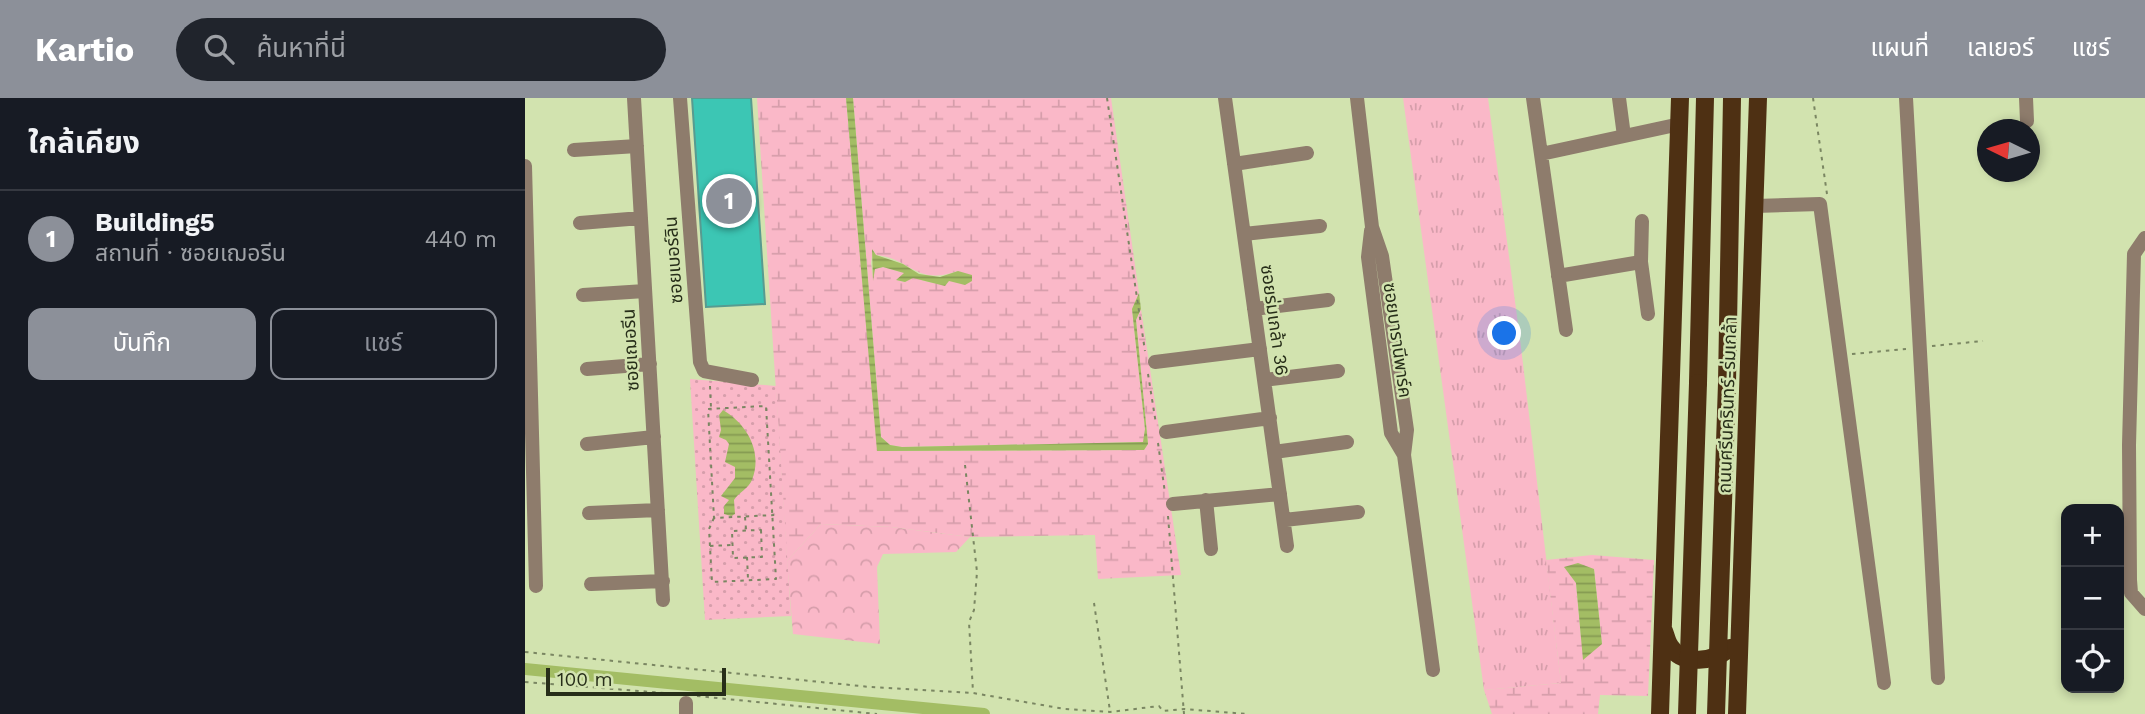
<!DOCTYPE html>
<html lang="th">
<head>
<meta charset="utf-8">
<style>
	:root { --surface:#171b24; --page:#20242c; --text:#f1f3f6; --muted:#9ea1a6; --line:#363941; --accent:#8c9099 }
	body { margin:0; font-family:"Work Sans","Noto Sans Thai",sans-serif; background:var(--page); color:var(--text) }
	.controls { position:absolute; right:21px; bottom:21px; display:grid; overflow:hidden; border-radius:14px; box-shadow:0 4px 10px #0003 }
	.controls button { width:63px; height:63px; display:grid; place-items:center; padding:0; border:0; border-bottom:2px solid var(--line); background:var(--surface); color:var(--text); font:35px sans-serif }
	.compass { position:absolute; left:1452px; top:21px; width:63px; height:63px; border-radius:50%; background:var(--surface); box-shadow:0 4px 10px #0003; rotate:275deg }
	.scale { position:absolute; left:21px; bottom:18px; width:180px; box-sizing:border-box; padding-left:7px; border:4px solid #272e19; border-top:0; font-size:19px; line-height:24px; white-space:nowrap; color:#272e19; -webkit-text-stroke:5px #d2e3af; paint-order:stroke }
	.you { position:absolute; left:980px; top:236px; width:24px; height:24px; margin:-18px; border:5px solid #fff; border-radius:50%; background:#1a73e8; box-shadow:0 0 0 10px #1a73e833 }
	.badge { display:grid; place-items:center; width:46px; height:46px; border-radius:50%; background:var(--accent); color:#fff; font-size:23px; font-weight:700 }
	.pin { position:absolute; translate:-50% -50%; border:4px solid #fff; box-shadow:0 2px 7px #0006 }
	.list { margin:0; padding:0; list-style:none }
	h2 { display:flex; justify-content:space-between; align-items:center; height:91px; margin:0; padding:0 28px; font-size:30px }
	h2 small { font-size:23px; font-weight:400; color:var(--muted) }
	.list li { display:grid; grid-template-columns:46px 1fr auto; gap:21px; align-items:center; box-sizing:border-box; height:98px; padding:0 28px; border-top:2px solid var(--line) }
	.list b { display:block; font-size:26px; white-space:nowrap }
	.list p { margin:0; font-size:23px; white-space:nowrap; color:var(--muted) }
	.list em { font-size:23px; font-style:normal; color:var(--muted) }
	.actions { display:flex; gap:14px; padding:21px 28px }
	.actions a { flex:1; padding:16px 0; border:2px solid var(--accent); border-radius:14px; text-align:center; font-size:24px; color:var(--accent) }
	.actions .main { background:var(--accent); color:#fff }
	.icon { flex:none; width:38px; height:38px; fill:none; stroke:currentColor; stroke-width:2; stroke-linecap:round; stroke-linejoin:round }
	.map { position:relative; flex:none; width:1620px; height:616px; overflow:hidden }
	header { display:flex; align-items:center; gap:42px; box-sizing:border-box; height:98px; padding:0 35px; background:var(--accent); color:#fff }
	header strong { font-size:33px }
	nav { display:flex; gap:38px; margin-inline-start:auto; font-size:24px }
	.search { width:490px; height:63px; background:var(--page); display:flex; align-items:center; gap:18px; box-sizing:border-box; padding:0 24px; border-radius:38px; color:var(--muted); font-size:26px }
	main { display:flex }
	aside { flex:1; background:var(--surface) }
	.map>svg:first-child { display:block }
	.grass { fill:url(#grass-tufts) }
	.forest { fill:url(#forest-crowns) }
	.wetland { fill:url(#wetland-marsh); fill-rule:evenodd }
	.garden { fill:url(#garden-dots) }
	.water { fill:url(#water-rules) }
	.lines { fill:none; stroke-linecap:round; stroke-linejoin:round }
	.canal { stroke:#a3bd64; stroke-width:12 }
	.building { fill:#3cc6b4; stroke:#579b90; stroke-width:2 }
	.path { stroke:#7a8662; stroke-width:2; stroke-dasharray:3.5 5; stroke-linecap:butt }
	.minor { stroke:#8e7c6c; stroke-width:14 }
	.major { stroke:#4e3013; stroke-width:18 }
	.major-bridge { stroke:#4e3013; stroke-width:18 }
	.labels { text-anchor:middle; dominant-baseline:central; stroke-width:5; stroke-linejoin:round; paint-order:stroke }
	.street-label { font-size:18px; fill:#272e19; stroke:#d2e3af }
</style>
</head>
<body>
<header>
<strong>Kartio</strong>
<div class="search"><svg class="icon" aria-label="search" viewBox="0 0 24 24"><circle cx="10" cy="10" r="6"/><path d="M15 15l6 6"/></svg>ค้นหาที่นี่</div>
<nav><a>แผนที่</a><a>เลเยอร์</a><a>แชร์</a></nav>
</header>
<main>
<aside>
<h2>ใกล้เคียง<small></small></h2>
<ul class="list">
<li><span class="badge">1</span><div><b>Building5</b><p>สถานที่ · ซอยเฌอรีน</p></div><em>440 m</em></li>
</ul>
<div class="actions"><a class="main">บันทึก</a><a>แชร์</a></div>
</aside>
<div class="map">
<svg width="1620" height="616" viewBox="0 0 1620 616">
	<defs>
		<pattern id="grass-tufts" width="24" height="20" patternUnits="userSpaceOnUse" patternTransform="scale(1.75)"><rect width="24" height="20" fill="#fab8c8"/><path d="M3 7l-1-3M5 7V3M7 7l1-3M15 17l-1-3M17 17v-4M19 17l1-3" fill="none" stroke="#d69eab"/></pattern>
		<pattern id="forest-crowns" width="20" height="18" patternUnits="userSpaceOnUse" patternTransform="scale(1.75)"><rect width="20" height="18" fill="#fab8c8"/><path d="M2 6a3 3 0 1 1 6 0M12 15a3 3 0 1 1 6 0" fill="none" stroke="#d69eab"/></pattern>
		<pattern id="wetland-marsh" width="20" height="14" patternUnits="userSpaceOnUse" patternTransform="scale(1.75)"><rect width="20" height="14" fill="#fab8c8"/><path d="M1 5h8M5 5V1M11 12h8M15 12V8" fill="none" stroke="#d69eab"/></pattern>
		<pattern id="garden-dots" width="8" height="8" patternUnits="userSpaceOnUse" patternTransform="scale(1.75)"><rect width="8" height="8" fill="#fab8c8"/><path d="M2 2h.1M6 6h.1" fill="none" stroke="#d69eab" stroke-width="1.8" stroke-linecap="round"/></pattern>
		<pattern id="water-rules" width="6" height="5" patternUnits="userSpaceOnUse" patternTransform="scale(1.75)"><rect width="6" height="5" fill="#a3bd64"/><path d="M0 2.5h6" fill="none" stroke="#859a52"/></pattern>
	</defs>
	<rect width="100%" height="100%" fill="#d2e3af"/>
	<path class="grass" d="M878,0H963L995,241L1036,585L959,592Z"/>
	<path class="forest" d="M296,426L366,429L445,439L431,454L358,456L352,469L355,546L268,536L262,463Z"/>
	<path class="wetland" d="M232,0H321L353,353L619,352L623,346L611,222L616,211L656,477L573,481L570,437L445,439L366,429L296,426L262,463Z
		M328,0H586L614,195L607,211L620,331L619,344L377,349L365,347L356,339ZM348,152L351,157C388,161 389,188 433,173C417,190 408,186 388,179L380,184L372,182L380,175L358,169L350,171L348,179L346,165Z
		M1067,457L1129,462L1123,598L1075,597L1073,616H967L959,592L1036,585L1021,462ZM1040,469L1069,471L1077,546L1056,540L1051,485Z"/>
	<path class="garden" d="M165,281L251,288L266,518L180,522Z"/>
	<path class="water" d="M321,0H328L356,339L365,347L377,349L618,344L620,331L607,211L614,195L616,211L611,222L623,346L619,352L352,353Z
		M347,151L351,157L378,166L394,176L415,179L433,173L447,177V183L440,187L424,183L420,188L388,180L380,184L371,182L379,175L358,169L350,171L348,183Z
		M198,312C222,326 238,354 227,382C224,390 213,395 209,402L210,416L206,418L199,416V408L204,402L196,398L210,380V369L200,364L204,346L201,342L194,339L196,332L194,317Z
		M1053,465L1069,471L1077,546L1058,562L1051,485L1039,469Z"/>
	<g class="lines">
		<path class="canal" d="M0,571L459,616"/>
	</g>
	<path class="building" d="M167,0H226L240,206L181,209Z"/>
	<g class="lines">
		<path class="path" d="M582,0L620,253
			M1288,0L1302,96
			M1407,248L1458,243
			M1327,256L1381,251
			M623,276L631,326
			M185,288L186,310
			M633,345L640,395
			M440,367L452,474L449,512L444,524L448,594
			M643,418L659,616
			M220,419L221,431
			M189,420L184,431L187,484L251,481L241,308L183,311L189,420L249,417
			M236,432L237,459L208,460L207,433Z
			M185,448L206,447
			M222,459L223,481
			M569,505L585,613
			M0,554L345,589L448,595L540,611L585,614L634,608L638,613L659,611L722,616
			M0,584L152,596
			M172,598L352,616"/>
		<path class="minor" d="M109,0L138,502
			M155,0L175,264L179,273L227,282
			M700,0L762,448
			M832,0L847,129L857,158L882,332L879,357L908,572
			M1008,0L1041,232
			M1094,0L1099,38
			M1381,0L1413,580
			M1501,0L1502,23
			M49,52L112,48
			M1016,56L1155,26
			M709,66L782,55
			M0,68L11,488
			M1230,108L1295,106L1359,585
			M1117,123L1116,164L1123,216
			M55,125L116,120
			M846,133L843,159L866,335L879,357
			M719,136L795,128
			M1620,140L1609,156L1604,347L1605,482L1606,495L1620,511
			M1033,178L1116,164
			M58,197L120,193
			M729,211L803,202
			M630,264L735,251
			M62,271L125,266
			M739,282L813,273
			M641,334L745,320
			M62,346L129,339
			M749,354L822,344
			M681,402L686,451
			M648,406L755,396
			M64,415L133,412
			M759,422L833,414
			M66,486L138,483
			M161,605V616"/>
		<path class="major" d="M1173,285L1180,0
			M1202,285L1207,0
			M1139,533C1141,538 1142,544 1145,548C1158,569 1189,563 1205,550
			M1135,616L1155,0
			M1212,616L1233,0"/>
		<path class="major-bridge" d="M1162,616L1173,285
			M1191,616L1202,285"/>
	</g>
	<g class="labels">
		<g class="street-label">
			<text transform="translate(148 162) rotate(-94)">ซอยเบอร์ลิน</text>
			<text transform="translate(750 222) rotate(82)">ซอยร่มเกล้า 36</text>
			<text transform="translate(873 242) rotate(82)">ซอยบารานีพาร์ค</text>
			<text transform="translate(105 252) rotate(-93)">ซอยเฌอรีน</text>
			<text transform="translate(1202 307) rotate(-88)">ถนนศรีนครินทร์-ร่มเกล้า</text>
		</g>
	</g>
</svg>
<div class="controls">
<button>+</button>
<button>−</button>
<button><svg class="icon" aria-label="locate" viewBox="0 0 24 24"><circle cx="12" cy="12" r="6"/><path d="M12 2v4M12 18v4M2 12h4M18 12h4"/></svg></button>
</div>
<svg class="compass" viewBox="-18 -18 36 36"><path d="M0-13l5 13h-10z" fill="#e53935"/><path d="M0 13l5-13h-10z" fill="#9ea1a6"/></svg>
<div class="scale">100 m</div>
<div class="you"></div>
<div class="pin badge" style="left:204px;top:103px">1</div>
</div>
</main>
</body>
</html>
